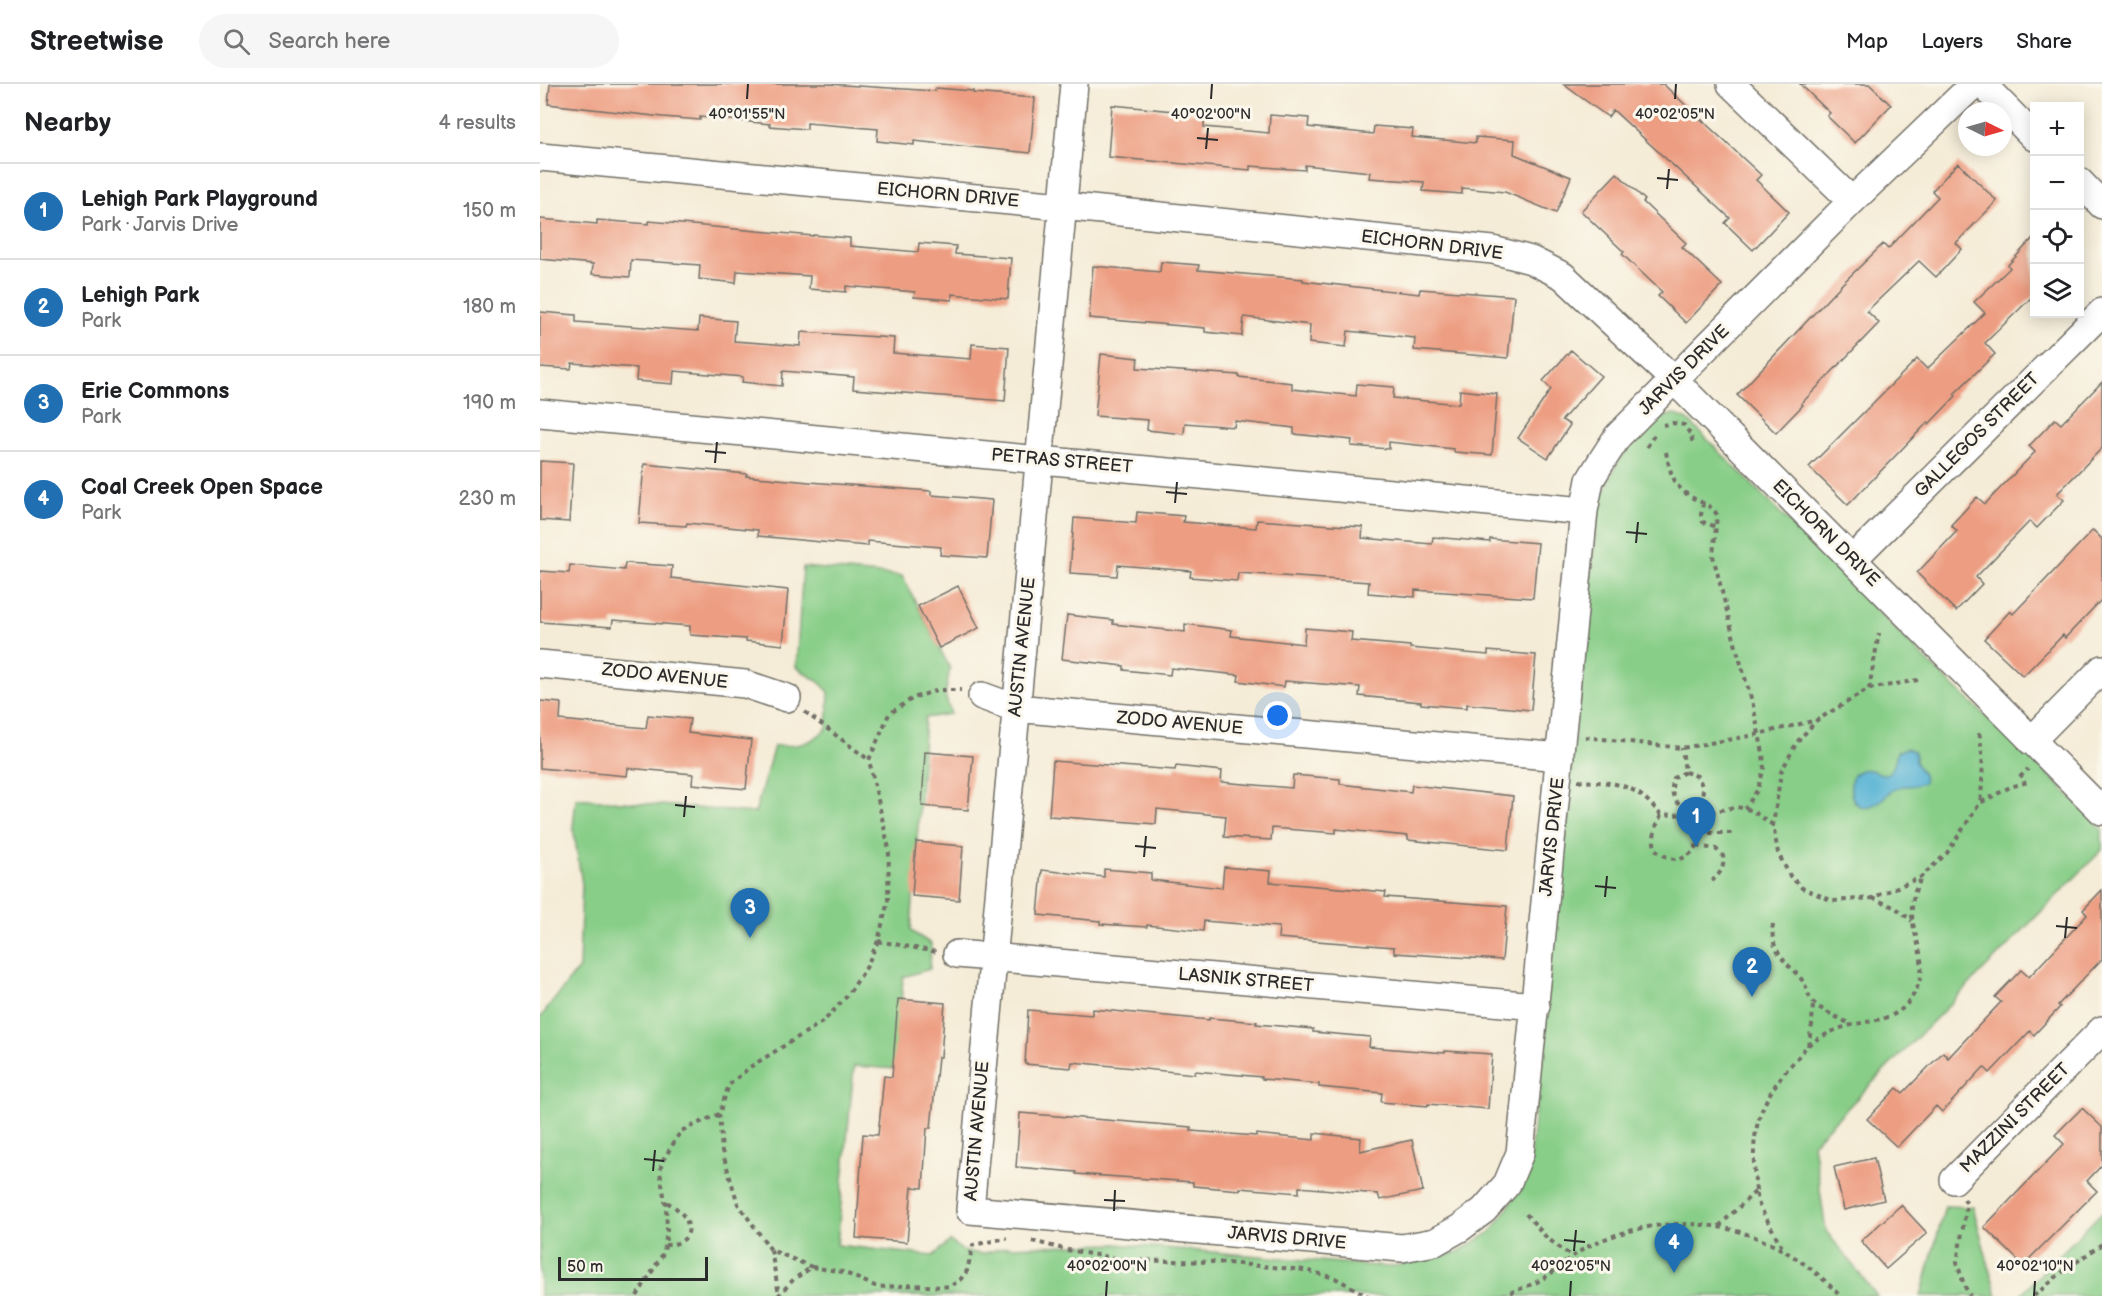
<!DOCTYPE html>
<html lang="en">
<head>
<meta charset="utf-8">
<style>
	:root { --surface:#fff; --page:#f6f6f6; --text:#202124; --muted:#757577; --line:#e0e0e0; --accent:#1f6fb2 }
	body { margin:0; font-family:"Balsamiq Sans",sans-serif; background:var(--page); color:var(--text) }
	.controls { position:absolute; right:18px; top:18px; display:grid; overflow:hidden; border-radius:0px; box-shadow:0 3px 15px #0003 }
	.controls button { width:54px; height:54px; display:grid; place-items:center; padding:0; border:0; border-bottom:2px solid var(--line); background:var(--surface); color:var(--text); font:30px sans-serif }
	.compass { position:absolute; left:1418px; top:18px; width:54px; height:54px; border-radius:50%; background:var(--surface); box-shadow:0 3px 15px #0003; rotate:95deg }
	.scale { position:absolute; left:18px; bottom:15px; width:150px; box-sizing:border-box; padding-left:6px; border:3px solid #2b2b2b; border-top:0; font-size:16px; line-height:21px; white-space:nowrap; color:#2b2b2b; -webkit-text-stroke:4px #fbf7ec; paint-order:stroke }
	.you { position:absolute; left:738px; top:632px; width:21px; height:21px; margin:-15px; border:4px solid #fff; border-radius:50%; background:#1a73e8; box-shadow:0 0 0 9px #1a73e833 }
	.badge { display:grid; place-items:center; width:39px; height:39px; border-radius:50%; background:var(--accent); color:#fff; font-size:20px; font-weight:700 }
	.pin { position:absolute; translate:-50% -50px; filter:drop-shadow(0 2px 3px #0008) }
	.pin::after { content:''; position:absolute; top:32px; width:21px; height:18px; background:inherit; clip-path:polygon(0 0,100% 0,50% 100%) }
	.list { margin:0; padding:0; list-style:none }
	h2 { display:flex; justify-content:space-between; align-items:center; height:78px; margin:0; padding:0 24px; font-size:26px }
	h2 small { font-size:20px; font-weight:400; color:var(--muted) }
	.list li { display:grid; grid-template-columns:39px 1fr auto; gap:18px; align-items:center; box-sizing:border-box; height:96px; padding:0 24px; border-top:2px solid var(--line) }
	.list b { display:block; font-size:22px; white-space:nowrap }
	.list p { margin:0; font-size:20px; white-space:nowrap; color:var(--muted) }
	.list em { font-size:20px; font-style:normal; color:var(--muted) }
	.icon { flex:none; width:33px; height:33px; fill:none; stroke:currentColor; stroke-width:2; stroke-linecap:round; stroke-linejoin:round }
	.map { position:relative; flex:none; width:1562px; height:1212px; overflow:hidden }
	header { display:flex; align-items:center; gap:36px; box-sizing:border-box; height:84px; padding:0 30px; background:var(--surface); border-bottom:2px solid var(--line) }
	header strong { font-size:28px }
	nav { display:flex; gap:33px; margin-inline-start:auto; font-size:21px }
	.search { width:420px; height:54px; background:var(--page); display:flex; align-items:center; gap:15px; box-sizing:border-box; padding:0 21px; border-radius:33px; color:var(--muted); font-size:22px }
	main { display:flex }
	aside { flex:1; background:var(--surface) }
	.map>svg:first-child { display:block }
	.green { fill:#88ce88; stroke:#5a7c5a; stroke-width:1.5 }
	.water { fill:#56b3d4; stroke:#406f80; stroke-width:1.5 }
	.building { fill:#ed9e82 }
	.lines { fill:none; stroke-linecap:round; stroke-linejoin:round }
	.minor-casing { stroke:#726f67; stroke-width:30 }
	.path { stroke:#726f67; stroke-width:4; stroke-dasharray:4.5 4.5; stroke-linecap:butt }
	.minor { stroke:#fff; stroke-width:27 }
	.ticks { fill:none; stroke:#2b2b2b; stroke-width:2 }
	.labels { text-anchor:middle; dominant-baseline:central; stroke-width:6; stroke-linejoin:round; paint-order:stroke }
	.street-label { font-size:18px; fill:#2b2b2b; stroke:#fbf7ec }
	.ticks-label { font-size:15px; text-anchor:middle; fill:#2b2b2b; stroke:#fbf7ec; stroke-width:6; stroke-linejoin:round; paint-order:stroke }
</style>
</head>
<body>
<header>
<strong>Streetwise</strong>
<div class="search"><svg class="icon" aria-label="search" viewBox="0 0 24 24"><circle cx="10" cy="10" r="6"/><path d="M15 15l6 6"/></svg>Search here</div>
<nav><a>Map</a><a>Layers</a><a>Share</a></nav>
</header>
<main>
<aside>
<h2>Nearby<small>4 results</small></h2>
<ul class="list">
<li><span class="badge">1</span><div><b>Lehigh Park Playground</b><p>Park · Jarvis Drive</p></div><em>150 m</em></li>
<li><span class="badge">2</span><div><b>Lehigh Park</b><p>Park</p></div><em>180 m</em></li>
<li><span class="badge">3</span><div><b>Erie Commons</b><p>Park</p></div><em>190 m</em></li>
<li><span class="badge">4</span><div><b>Coal Creek Open Space</b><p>Park</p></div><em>230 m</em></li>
</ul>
</aside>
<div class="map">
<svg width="1562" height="1212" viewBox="0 0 1562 1212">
	<rect width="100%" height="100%" fill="#fbf7ec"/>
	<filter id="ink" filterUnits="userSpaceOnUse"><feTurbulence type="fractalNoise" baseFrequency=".0167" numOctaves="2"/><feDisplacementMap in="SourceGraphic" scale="12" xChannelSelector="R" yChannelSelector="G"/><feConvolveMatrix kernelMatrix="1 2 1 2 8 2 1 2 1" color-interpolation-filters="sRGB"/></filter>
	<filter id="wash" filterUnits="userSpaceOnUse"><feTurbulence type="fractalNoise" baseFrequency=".008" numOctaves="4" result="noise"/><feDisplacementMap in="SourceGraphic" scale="24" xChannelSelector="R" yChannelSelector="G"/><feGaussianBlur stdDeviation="1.35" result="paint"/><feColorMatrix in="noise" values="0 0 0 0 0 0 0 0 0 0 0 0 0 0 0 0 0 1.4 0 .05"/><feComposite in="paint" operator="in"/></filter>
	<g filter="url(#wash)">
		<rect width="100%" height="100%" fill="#f5ecd7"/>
		<path class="green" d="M1134,330L1148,336L1393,583L1506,688L1562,745V766L1273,1059L1286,1147L1337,1212H0V934L39,884L42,800L33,743L36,714L215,729L234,662C258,662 270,661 287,644L289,608L279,598L256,583L263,483L362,492L410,584L405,611L411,630L385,634L371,847L391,860L390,885L363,893L356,985L314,982L297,1161L393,1172L410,1157L423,1167L442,1170L466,1163L576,1160L849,1183L916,1169L951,1148L970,1121L990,1075L1058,423C1066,406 1072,385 1083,371C1093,356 1117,333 1134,330Z
			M1405,1122L1433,1123L1457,1212H1381Z
			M1562,1128V1212H1479Z"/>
		<path class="water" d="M1367,664L1373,667L1375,672V678L1383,691L1384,698C1376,704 1366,700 1356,704C1348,708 1342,718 1333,721C1311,729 1308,706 1313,691C1316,689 1318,687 1322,686C1333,682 1345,699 1353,683C1355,679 1356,673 1357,668Z"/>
		<g id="blocks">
			<path class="building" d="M10,0H288L395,7L396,4L433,7V9L495,14L490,69L374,57V61L337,57L338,45L267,39V45L229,42L230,40L160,33V36L123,33L8,20Z
				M1023,0H1123L1221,91L1216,96L1249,128L1213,166L1185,139L1190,134L1073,26L1068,33Z
				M1260,0H1329L1351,21L1315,59L1287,32L1290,29Z
				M572,21L665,30L664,43L729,49L730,31L769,34L768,43L833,50L834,42L873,45L872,53L936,59V53L975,56L974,70L1031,93L1016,129L965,108L922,104V110L883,107L884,98L829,94L830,88L765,81V86L710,82V86L568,73Z
				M1418,79L1457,117L1416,159L1422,165L1396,193L1379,177L1327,227L1339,239L1261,320L1263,321L1236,349L1197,311L1302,200L1343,160L1348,165L1398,113L1392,107Z
				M1077,89L1105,116L1103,118L1146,159L1142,163L1182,201L1146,239L1118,212L1122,208L1082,170L1084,168L1041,127Z
				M0,135L57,140V136L109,140V137L273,152V151L310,154V162L378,168L379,159L416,162L415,170L471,174L468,215L412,210V216L374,213L375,208L306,202V208L269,205L270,192L197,187L196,199L159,195L160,181L91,176L90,193L52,190L53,180L0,175Z
				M1494,153V211L1445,259L1455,270L1414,310L1416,312L1389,340L1388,338L1308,421L1269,383L1377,275L1387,285L1445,229L1434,218L1470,184L1468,181Z
				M621,178L659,181L658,186L763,195V197L879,210L880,205L974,212L968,274L874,266L875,254L808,247L806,263L769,259L770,241L704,233L702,252L665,248V244L549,234L553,182L620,188Z
				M0,228L36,231V238L158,247L159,234L196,237L194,257L260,262L261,248L354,254L353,269L431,275L432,260L469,263L465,317L313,305L314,293L243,287L242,302L202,298L203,293L134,287L133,300L96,297L97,284L32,279L31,285L0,283Z
				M1031,266L1061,292L1022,336L1030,341L1008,374L978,354L1011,305L1003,297Z
				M561,270L598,274L597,284L699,291V293L752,299V305L816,312L817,300L854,303L853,314L919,320L920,306L957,310L952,371L914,368V365L849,358V365L811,362L812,356L754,350V344L695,337L694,343L645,339L644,350L607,346L608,336L555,332Z
				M1562,298V364L1517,410L1524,416L1497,444L1490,437L1436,493L1442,500L1416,527L1377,489L1417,447L1411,441L1437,413L1445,420L1495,368L1489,362L1515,335L1521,340Z
				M0,377L33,379L29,438L0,436Z
				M104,380L207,390L206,392L269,398L391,407V411L452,416L447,474L400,471L401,463L328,457V462L281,458L218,452V446L147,439L146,442L99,439Z
				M597,428L644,432L643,438L716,444L717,436L823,443L822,454L892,460L893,453L950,458V455L998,459L993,514L875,506V513L828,509L829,498L698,489L697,497L650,493L651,487L578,481L577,492L530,489L534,434L596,439Z
				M1553,446L1562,455V515L1525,554L1523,551L1483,592L1444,555L1470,527L1473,530Z
				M85,479L132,482L131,494L248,506L243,561L206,557V555L150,551V542L73,536L72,543L0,538V487L29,489L30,481L84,486Z
				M418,502L439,544L399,564L378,522Z
				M527,531L573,536V540L645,548V540L692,546L691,552L764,560L765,544L812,548L811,557L870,562V564L948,571V567L996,571L991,626L927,620V624L881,620V618L819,612L820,603L745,597L744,603L698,597L699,591L631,584L630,591L584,586V582L522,575Z
				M0,617L21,619L20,636L106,644L108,631L150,635L148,649L211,656L206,705L152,700L153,690L88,684L87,692L0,684Z
				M385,668L433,672L428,726L382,722Z
				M513,677L635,686L636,682L682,687L681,698L752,704L753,691L800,695V700L871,708L872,701L973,712L968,766L868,756V752L796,745V749L732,744L731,756L684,753L686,732L617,725L616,740L509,732Z
				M376,758L423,762L419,816L372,812Z
				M684,783L731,787L730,798L846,808L845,813L967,822L962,876L854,869V863L738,854L739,843L664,837L663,847L607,841V843L560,840V837L498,831L502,786L564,793V785L611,789V796L682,804Z
				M1562,806V875L1518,921L1520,923L1494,951L1490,947L1450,989L1444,983L1402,1028L1396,1022L1357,1063L1327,1035L1357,1004L1363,1009L1403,968L1408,974L1461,918L1455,913L1481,886L1489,893L1547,831L1543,826Z
				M358,915L405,919L401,973H398L391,1044H387L383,1104L372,1103L367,1158L316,1154L323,1050L338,1051L344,992L352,993Z
				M552,925L669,936V934L717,938L716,940L773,945V948L830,953L829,963L905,969V967L952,970L948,1025L888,1020V1022L841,1018L842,1009L779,1003V1000L722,995V993L655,987V990L532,978L531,984L485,980L488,926L552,931Z
				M1542,1024L1562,1043V1081L1547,1097L1557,1107L1483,1181L1444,1143L1524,1060L1515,1051Z
				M480,1029L651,1043V1047L716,1052V1050L774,1056V1049L821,1054L820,1067L872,1056L883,1107L840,1116L838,1110L759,1103V1109L700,1104V1106L653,1102V1098L536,1090V1088L476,1083Z
				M1334,1074L1344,1116L1304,1126L1294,1083Z
				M1361,1121L1387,1149L1346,1185L1321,1157Z"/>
		</g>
	</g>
	<g filter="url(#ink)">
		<use href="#blocks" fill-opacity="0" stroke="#726f67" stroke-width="1.5"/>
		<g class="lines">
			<g class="minor-casing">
				<path id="minor" d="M534,0L430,1126L862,1164L895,1158L920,1144L944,1126L967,1100L980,1069L1044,427L1050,396L1061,378L1078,352L1312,117L1434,0
					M1191,0L1312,117
					M1442,0L1494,53
					M0,73L522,122L953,166L991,176L1023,192L1134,296L1562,727
					M1540,98L1562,121
					M0,329L1044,427
					M1313,475L1562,228
					M0,580L205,600L247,614
					M442,612L475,624L1020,673
					M1491,657L1562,585
					M417,870L996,922
					M1414,1096L1562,946"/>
			</g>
			<path class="path" d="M1123,341L1133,339L1144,341L1151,351L1153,360
				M1107,363L1116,348
				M1126,368C1131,393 1135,406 1159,417C1167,421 1173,423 1177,431L1173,472L1196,563L1213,621L1223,669L1224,684L1218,705L1205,725
				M1163,419L1161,431L1163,438L1177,443
				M1378,596L1329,605L1277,636L1257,658L1241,688L1233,741L1238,769L1250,792L1262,804L1293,817L1332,814L1381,793L1407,769L1440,719L1470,703L1488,698
				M1329,605L1339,549
				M265,628L329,676
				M1439,649C1444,673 1443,695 1440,719
				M1045,653L1142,664L1210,652L1277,636
				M1145,688L1157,692C1168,709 1162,714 1151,730
				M1480,693L1488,685
				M1038,697C1079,699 1093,698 1121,731L1159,730L1197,723L1211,726L1233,741
				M1121,731C1116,742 1112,752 1115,765C1140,787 1162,770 1159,739C1145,723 1126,718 1134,694L1145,688L1142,664
				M1160,749H1192
				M1157,762L1176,765L1183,772C1185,783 1180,790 1172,797
				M1332,814L1356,824L1372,837
				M1233,840C1229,868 1247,878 1263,897C1267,903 1268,913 1273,918C1280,926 1301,935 1310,940
				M338,857L397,868
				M1268,962L1272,941L1273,919
				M1216,1107C1210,1052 1215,1022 1252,980C1259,973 1265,962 1274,957C1284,951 1300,943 1312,941C1336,935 1357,937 1372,913C1396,875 1366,852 1373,815C1374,808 1378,801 1381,794
				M1424,1115L1427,1120L1417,1178L1424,1201L1430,1212
				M986,1130L1007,1154L1031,1172
				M1179,1142L1216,1107L1219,1121L1242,1163
				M492,1157L528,1166L585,1176L676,1178L765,1186L795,1194L828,1212
				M125,1161C161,1160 151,1129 126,1118
				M231,1166L239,1211
				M272,1183L231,1166L198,1120L182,1067L179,1030L189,1001L210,983L284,937L307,912L326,884L338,857L348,817L349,765L329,676L349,630L373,614L398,606H421
				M97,1212L124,1168L127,1147L126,1123L120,1088L122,1078L141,1047L179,1030
				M238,1212L254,1195L272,1183L303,1188L335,1202L345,1203L373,1201L401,1203L411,1202L420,1196L427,1187L433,1161L467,1154
				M962,1212C976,1206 991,1202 1004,1194C1021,1183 1034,1169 1053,1160C1142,1120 1235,1141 1300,1212
				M1494,1212L1521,1189L1562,1160"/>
			<use href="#minor" class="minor"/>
		</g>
	</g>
	<path class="ticks" d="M207,15L208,0M671,15L672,0M1135,15L1136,0M657,54L678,56M666,65L668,44M1117,94L1138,96M1127,105L1129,85M165,367L186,369M175,379L177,358M626,408L647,410M635,419L637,398M1086,448L1107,450M1096,459L1098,438M135,721L155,723M144,733L146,712M595,762L616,764M604,773L606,752M1055,802L1076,804M1065,813L1067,792M1516,842L1537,844M1525,854L1527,833M104,1075L124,1077M113,1087L115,1066M564,1116L585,1117M574,1127L575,1106M1024,1156L1045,1158M1034,1167L1036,1146M566,1212L567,1197M1030,1212L1031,1197M1494,1212L1495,1197"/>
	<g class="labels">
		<g class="street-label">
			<text transform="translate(408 111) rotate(5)">EICHORN DRIVE</text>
			<text transform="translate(892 161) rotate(7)">EICHORN DRIVE</text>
			<text transform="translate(1144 286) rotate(-45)">JARVIS DRIVE</text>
			<text transform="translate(1437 351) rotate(-45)">GALLEGOS STREET</text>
			<text transform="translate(522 377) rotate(5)">PETRAS STREET</text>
			<text transform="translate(1286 449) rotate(45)">EICHORN DRIVE</text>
			<text transform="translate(482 563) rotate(-84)">AUSTIN AVENUE</text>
			<text transform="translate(125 592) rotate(6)">ZODO AVENUE</text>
			<text transform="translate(640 639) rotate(5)">ZODO AVENUE</text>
			<text transform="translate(1012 753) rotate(-84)">JARVIS DRIVE</text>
			<text transform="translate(706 896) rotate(5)">LASNIK STREET</text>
			<text transform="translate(1475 1034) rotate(-45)">MAZZINI STREET</text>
			<text transform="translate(437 1047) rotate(-85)">AUSTIN AVENUE</text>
			<text transform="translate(747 1154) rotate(5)">JARVIS DRIVE</text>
		</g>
	</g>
	<g class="ticks-label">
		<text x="207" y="35">40°01'55"N</text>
		<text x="671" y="35">40°02'00"N</text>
		<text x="1135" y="35">40°02'05"N</text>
		<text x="567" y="1187">40°02'00"N</text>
		<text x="1031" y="1187">40°02'05"N</text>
		<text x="1495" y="1187">40°02'10"N</text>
	</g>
</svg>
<div class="controls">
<button>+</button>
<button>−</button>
<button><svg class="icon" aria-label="locate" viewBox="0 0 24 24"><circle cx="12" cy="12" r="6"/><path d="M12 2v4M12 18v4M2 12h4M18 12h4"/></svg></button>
<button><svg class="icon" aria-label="layers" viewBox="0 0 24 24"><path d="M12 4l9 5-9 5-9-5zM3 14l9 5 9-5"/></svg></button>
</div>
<svg class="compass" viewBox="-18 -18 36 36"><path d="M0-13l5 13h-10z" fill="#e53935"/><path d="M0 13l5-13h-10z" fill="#757577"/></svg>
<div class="scale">50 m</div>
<div class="you"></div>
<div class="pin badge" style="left:1156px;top:763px">1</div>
<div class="pin badge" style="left:1212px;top:913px">2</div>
<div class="pin badge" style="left:210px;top:854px">3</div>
<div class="pin badge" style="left:1134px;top:1189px">4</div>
</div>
</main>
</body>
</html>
